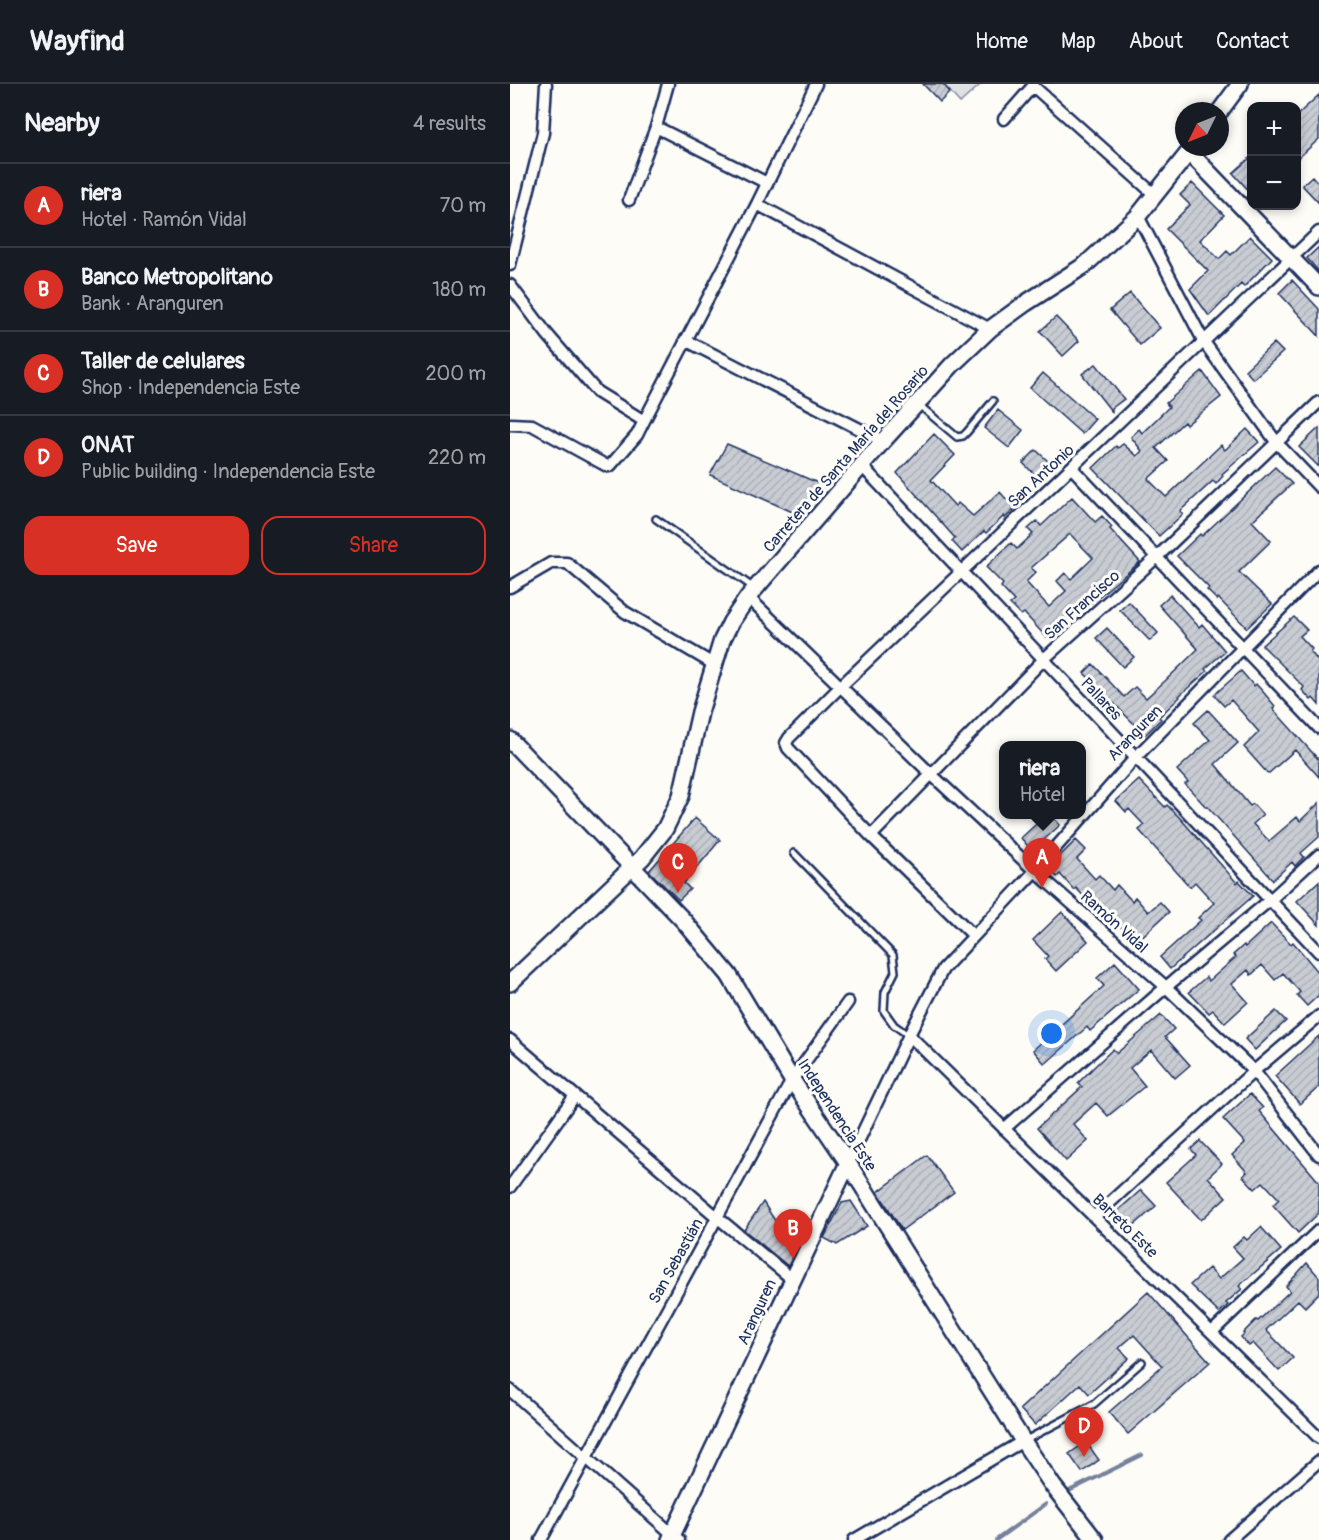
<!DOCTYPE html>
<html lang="en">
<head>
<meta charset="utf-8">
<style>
	:root { --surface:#171b24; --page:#242831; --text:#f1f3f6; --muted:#9ea1a6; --line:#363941; --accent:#d93025 }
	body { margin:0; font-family:Pangolin,sans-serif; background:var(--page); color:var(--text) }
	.controls { position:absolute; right:18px; top:18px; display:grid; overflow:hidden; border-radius:12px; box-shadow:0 3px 9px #0003 }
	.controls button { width:54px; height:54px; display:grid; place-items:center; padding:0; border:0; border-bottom:2px solid var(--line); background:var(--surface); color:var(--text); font:30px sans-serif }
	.compass { position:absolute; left:665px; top:18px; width:54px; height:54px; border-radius:50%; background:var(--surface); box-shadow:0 3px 9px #0003; rotate:227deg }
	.you { position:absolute; left:542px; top:950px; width:21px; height:21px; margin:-15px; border:4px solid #fff; border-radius:50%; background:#1a73e8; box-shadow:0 0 0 9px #1a73e833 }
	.badge { display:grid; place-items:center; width:39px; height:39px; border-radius:50%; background:var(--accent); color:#fff; font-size:20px; font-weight:700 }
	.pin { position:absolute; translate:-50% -50px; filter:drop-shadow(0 2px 3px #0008) }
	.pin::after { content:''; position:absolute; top:32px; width:21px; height:18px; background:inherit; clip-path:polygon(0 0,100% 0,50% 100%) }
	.popup { position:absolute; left:489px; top:657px; width:87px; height:78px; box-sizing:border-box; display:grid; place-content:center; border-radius:12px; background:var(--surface); filter:drop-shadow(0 2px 4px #0005); font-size:20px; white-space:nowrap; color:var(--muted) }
	.popup b { font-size:22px; color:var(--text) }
	.popup::after { content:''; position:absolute; left:50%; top:100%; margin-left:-12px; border:12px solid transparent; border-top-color:var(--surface) }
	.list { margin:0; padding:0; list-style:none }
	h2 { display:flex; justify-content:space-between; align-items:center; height:78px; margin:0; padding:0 24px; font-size:26px }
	h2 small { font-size:20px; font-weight:400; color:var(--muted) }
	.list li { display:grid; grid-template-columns:39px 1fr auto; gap:18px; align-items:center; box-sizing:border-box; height:84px; padding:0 24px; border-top:2px solid var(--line) }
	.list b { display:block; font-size:22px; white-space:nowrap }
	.list p { margin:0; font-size:20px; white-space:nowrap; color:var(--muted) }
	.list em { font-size:20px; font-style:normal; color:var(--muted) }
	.actions { display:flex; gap:12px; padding:18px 24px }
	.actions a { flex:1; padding:14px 0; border:2px solid var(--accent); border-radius:18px; text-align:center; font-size:21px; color:var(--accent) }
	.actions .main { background:var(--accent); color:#fff }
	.map { position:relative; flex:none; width:809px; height:1456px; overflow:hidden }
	header { display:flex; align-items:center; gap:36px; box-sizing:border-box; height:84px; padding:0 30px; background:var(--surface); border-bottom:2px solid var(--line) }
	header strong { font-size:28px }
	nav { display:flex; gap:33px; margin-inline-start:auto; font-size:21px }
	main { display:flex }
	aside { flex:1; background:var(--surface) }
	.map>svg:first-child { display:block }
	.garden { fill:#e0e1e3; stroke:#7e88a0; stroke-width:1.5 }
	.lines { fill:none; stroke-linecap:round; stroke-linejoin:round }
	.stream { stroke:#76819c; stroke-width:4 }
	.building { fill:url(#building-hatch); stroke:#1b2f5e; stroke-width:1.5; fill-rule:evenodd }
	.lane-casing { stroke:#1b2f5e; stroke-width:10 }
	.street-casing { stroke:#1b2f5e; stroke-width:15 }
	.secondary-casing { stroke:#1b2f5e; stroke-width:20 }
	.lane { stroke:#fdfcf7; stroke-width:5 }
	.street { stroke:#fdfcf7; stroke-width:10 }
	.secondary { stroke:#fdfcf7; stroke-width:15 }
	.labels { text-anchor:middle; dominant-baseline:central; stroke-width:6; stroke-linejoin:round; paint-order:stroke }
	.street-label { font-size:16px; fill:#1b2f5e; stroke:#fdfcf7 }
</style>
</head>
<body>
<header>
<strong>Wayfind</strong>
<nav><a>Home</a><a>Map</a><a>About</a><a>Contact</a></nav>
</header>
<main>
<aside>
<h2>Nearby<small>4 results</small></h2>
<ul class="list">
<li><span class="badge">A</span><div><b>riera</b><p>Hotel · Ramón Vidal</p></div><em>70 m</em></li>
<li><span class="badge">B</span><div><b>Banco Metropolitano</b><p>Bank · Aranguren</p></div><em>180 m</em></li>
<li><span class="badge">C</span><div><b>Taller de celulares</b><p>Shop · Independencia Este</p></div><em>200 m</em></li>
<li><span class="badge">D</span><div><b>ONAT</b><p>Public building · Independencia Este</p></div><em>220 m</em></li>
</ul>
<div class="actions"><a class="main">Save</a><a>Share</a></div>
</aside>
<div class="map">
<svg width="809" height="1456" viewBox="0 0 809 1456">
	<defs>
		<pattern id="building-hatch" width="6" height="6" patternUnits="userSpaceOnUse" patternTransform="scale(1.5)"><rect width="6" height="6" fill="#c9ccd3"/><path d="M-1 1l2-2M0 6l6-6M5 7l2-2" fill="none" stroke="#acb0b8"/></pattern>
	</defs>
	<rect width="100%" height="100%" fill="#fdfcf7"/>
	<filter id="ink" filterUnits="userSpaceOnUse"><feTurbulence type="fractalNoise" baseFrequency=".0167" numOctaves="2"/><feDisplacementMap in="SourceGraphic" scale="12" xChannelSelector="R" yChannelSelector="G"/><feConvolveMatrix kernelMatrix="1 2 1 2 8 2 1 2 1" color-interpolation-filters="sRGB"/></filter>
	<g filter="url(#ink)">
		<path class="garden" d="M433,0H471L450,19Z"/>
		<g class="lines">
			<path class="stream" d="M555,1409L632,1371
				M486,1456L536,1420"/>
		</g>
		<path class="building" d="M413,0H433L440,8L430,18Z
			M809,11V55L786,76V32Z
			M741,73V109L723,89Z
			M802,92L809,100V119L792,101Z
			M682,99L714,131L690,156L709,175L717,167L721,171L740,152L762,174L734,203L731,200L699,232L680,205L698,187L656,145L680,121L670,111Z
			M809,163V188L797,174Z
			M782,196L809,225V252L769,209Z
			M620,209L650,244L630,261L600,226Z
			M546,233L569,257L553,272L530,247Z
			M764,259L773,268L743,295L735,286Z
			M586,280L614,315L602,324V328L572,290Z
			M692,287L711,313L676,341L674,338L646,364L658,377L638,395L656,413L711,361L715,366L737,345L749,358L712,390L713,392L706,400L703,397L670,427L673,430L649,452L583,384L606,362L608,364L613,360L627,372L632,367L621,353L629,345L632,349L659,323L656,319Z
			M533,289L585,335L572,350L520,304Z
			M488,326L513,346L499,364L474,344Z
			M809,344V383L789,363Z
			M424,350L445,371L421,396L445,422L448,419L463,432L490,408L505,425L495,434L494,432L476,449L474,447L452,468L442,457L445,454L387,389Z
			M217,360L315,402L287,430L200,391Z
			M526,366L538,377L525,391L513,379Z
			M765,383L782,400L742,437L761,457L729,488L762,520L737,544L708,514L707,516L697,506L699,504L667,472L690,450L692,452Z
			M562,413L585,438L592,432L602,443L600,445L630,478L573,526L570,523L537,554L514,529L511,531L500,520L504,517L491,503L493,500L476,483L501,459L507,465L523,450L518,445L527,437L531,442ZM560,450L583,474L561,495L555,489L547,497L556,507L539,523L516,498L526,488L521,484Z
			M660,511L689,543L692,540L715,567L695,585L697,587L669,612L670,613L649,633L651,635L635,651L574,589L583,580L614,613L625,603L636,614L655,597L688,565L649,521Z
			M619,518L648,549L640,557L610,526Z
			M784,533L797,546L790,552L802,565L800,567L809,578V621L803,614L801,616L792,606L794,603L752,561Z
			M597,544L624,573L613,583L586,554Z
			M731,587L744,602L746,600L754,609L765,622L763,625L809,676V693L785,666L758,690L734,663L749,648L721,616L714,622L704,611Z
			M698,626L728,659L705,680L740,722L743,720L753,731L743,740L759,757L787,733L790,737L809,719V753L791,769L794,773L785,782L782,778L763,796L697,722L696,723L675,700L678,698L667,686L700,656L684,639Z
			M629,696L655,723L657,721L670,734L727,799L729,797L743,812L660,885L650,873L691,836L688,834L704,819L685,798L680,803L629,746L634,741L619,725L616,728L606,717Z
			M537,730H540L550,741L522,767L511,754Z
			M185,734L210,756L174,799L180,805L169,816L139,787Z
			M566,756L576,766L567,775L585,795L589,791L603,806L607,801L622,817L625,813L638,828L650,818L659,828L626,858L598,830L596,832L581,816L579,818L566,804L564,806L550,790L547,793L538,784Z
			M809,797V841L787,817Z
			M552,828L578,857L546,887L535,875L538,872L523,856Z
			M761,839L781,860L783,858L809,889V911L797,922L787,911L790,908L773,889L765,896L752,881L741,891L738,886L722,900L738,918L715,939L703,926L699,929L679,908L696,893L699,897L726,873L723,871L734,861L735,863Z
			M605,878L629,905L580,947L577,943L535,980L523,966L594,902L587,894Z
			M766,927L776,937L745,966L735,955Z
			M651,931L664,945L655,953L680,981L665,994L641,966L620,984L635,1002L598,1032L586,1019L563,1040L578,1057L556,1077L527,1044L572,1003L568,999L586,981L603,965L607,969Z
			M809,952V1003L790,1020L765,992Z
			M740,1010L753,1024L749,1027L809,1098V1129L788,1149L763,1121L769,1115L753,1098L745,1105L733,1092L737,1088L722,1071L735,1059L713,1035Z
			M690,1057L712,1080L698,1093L716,1113L691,1136L656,1098L686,1071L681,1065Z
			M417,1071L444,1108L392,1146L368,1108Z
			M631,1106L646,1122L619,1146L604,1130Z
			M341,1117L357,1142L327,1161L314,1154L332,1119Z
			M253,1118L285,1168L278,1182L234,1146Z
			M751,1143L771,1166L729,1202L732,1205L716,1219L718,1221L709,1229L680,1201L699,1184L709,1195L733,1174L723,1163L734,1153L737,1156Z
			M797,1179L809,1193V1209L795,1223L788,1216L756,1246L783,1274L769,1287L743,1259L739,1262L731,1253L734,1250L733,1249L746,1236L748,1237L780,1207L776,1202Z
			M638,1208L700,1278L618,1350L599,1328L652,1282L624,1251L609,1264L619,1274L579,1310L570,1300L525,1341L510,1325Z
			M576,1358L589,1376L572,1388L559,1370Z"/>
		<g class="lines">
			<g class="lane-casing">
				<path id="lane" d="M409,321L447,353L453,352L457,348L483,317
					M146,435L244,504
					M284,769L383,871L385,888L375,908L374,927L384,941L398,951
					M514,1357L584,1320L632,1278"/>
			</g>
			<g class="street-casing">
				<path id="street" d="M494,35L523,2L645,111
					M146,43L257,99
					M119,116L146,43L158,0
					M247,120L480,245
					M628,132L694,258L767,359L809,403
					M0,181L33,49L36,0
					M0,201L37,250L87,308L134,337
					M175,256L373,357
					M0,340L22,341L97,382H100L127,351L134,337L247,120L306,0
					M352,382L809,868
					M562,384L809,644
					M0,503L41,479H57L115,528L205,581
					M238,513L422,691L525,787L656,903L744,987L809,1071
					M361,752L534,575L647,473L809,318
					M464,852L361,752L278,664L276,659L279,654L330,603L809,148
					M399,951L809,1354
					M0,956L207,1133L282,1195
					M494,1045L656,903L760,816L809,771
					M338,1079L399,951L433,885L525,787L626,673L809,486
					M0,1103L64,1013
					M584,1133L744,987L809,932
					M702,1248L809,1146
					M0,1306L169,1456
					M31,1456L282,996L338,918
					M344,1456L513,1357
					M719,1456L809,1377"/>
			</g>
			<g class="secondary-casing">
				<path id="secondary" d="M710,27L730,0
					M679,68L809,203
					M0,656L173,836L219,891L282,996L338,1079L513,1357L543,1402L585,1456
					M0,899L132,774L155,745L171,712L190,628L212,556L221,538L238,513L373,357L442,281L480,245L516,219L575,181L628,132L683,63
					M160,1456L338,1079"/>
			</g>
			<use href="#lane" class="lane"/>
			<use href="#street" class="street"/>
			<use href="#secondary" class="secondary"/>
		</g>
	</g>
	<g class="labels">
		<g class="street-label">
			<text transform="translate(336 375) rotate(-49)">Carretera de Santa María del Rosario</text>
			<text transform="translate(531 392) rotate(-43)">San Antonio</text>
			<text transform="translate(572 521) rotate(-42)">San Francisco</text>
			<text transform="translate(591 615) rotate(47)">Pallares</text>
			<text transform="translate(625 649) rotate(-46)">Aranguren</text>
			<text transform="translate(604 838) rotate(42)">Ramón Vidal</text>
			<text transform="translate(327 1031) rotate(57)">Independencia Este</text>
			<text transform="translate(615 1142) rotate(44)">Barreto Este</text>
			<text transform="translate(166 1177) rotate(-61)">San Sebastián</text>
			<text transform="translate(247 1228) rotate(-65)">Aranguren</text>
		</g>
	</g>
</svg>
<div class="controls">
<button>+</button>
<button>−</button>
</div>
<svg class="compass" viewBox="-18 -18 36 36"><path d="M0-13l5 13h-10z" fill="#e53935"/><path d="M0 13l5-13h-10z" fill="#9ea1a6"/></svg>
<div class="you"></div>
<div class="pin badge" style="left:532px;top:804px">A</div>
<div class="popup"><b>riera</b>Hotel</div>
<div class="pin badge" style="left:283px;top:1175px">B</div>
<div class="pin badge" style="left:168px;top:809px">C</div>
<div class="pin badge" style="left:574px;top:1373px">D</div>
</div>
</main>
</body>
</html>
